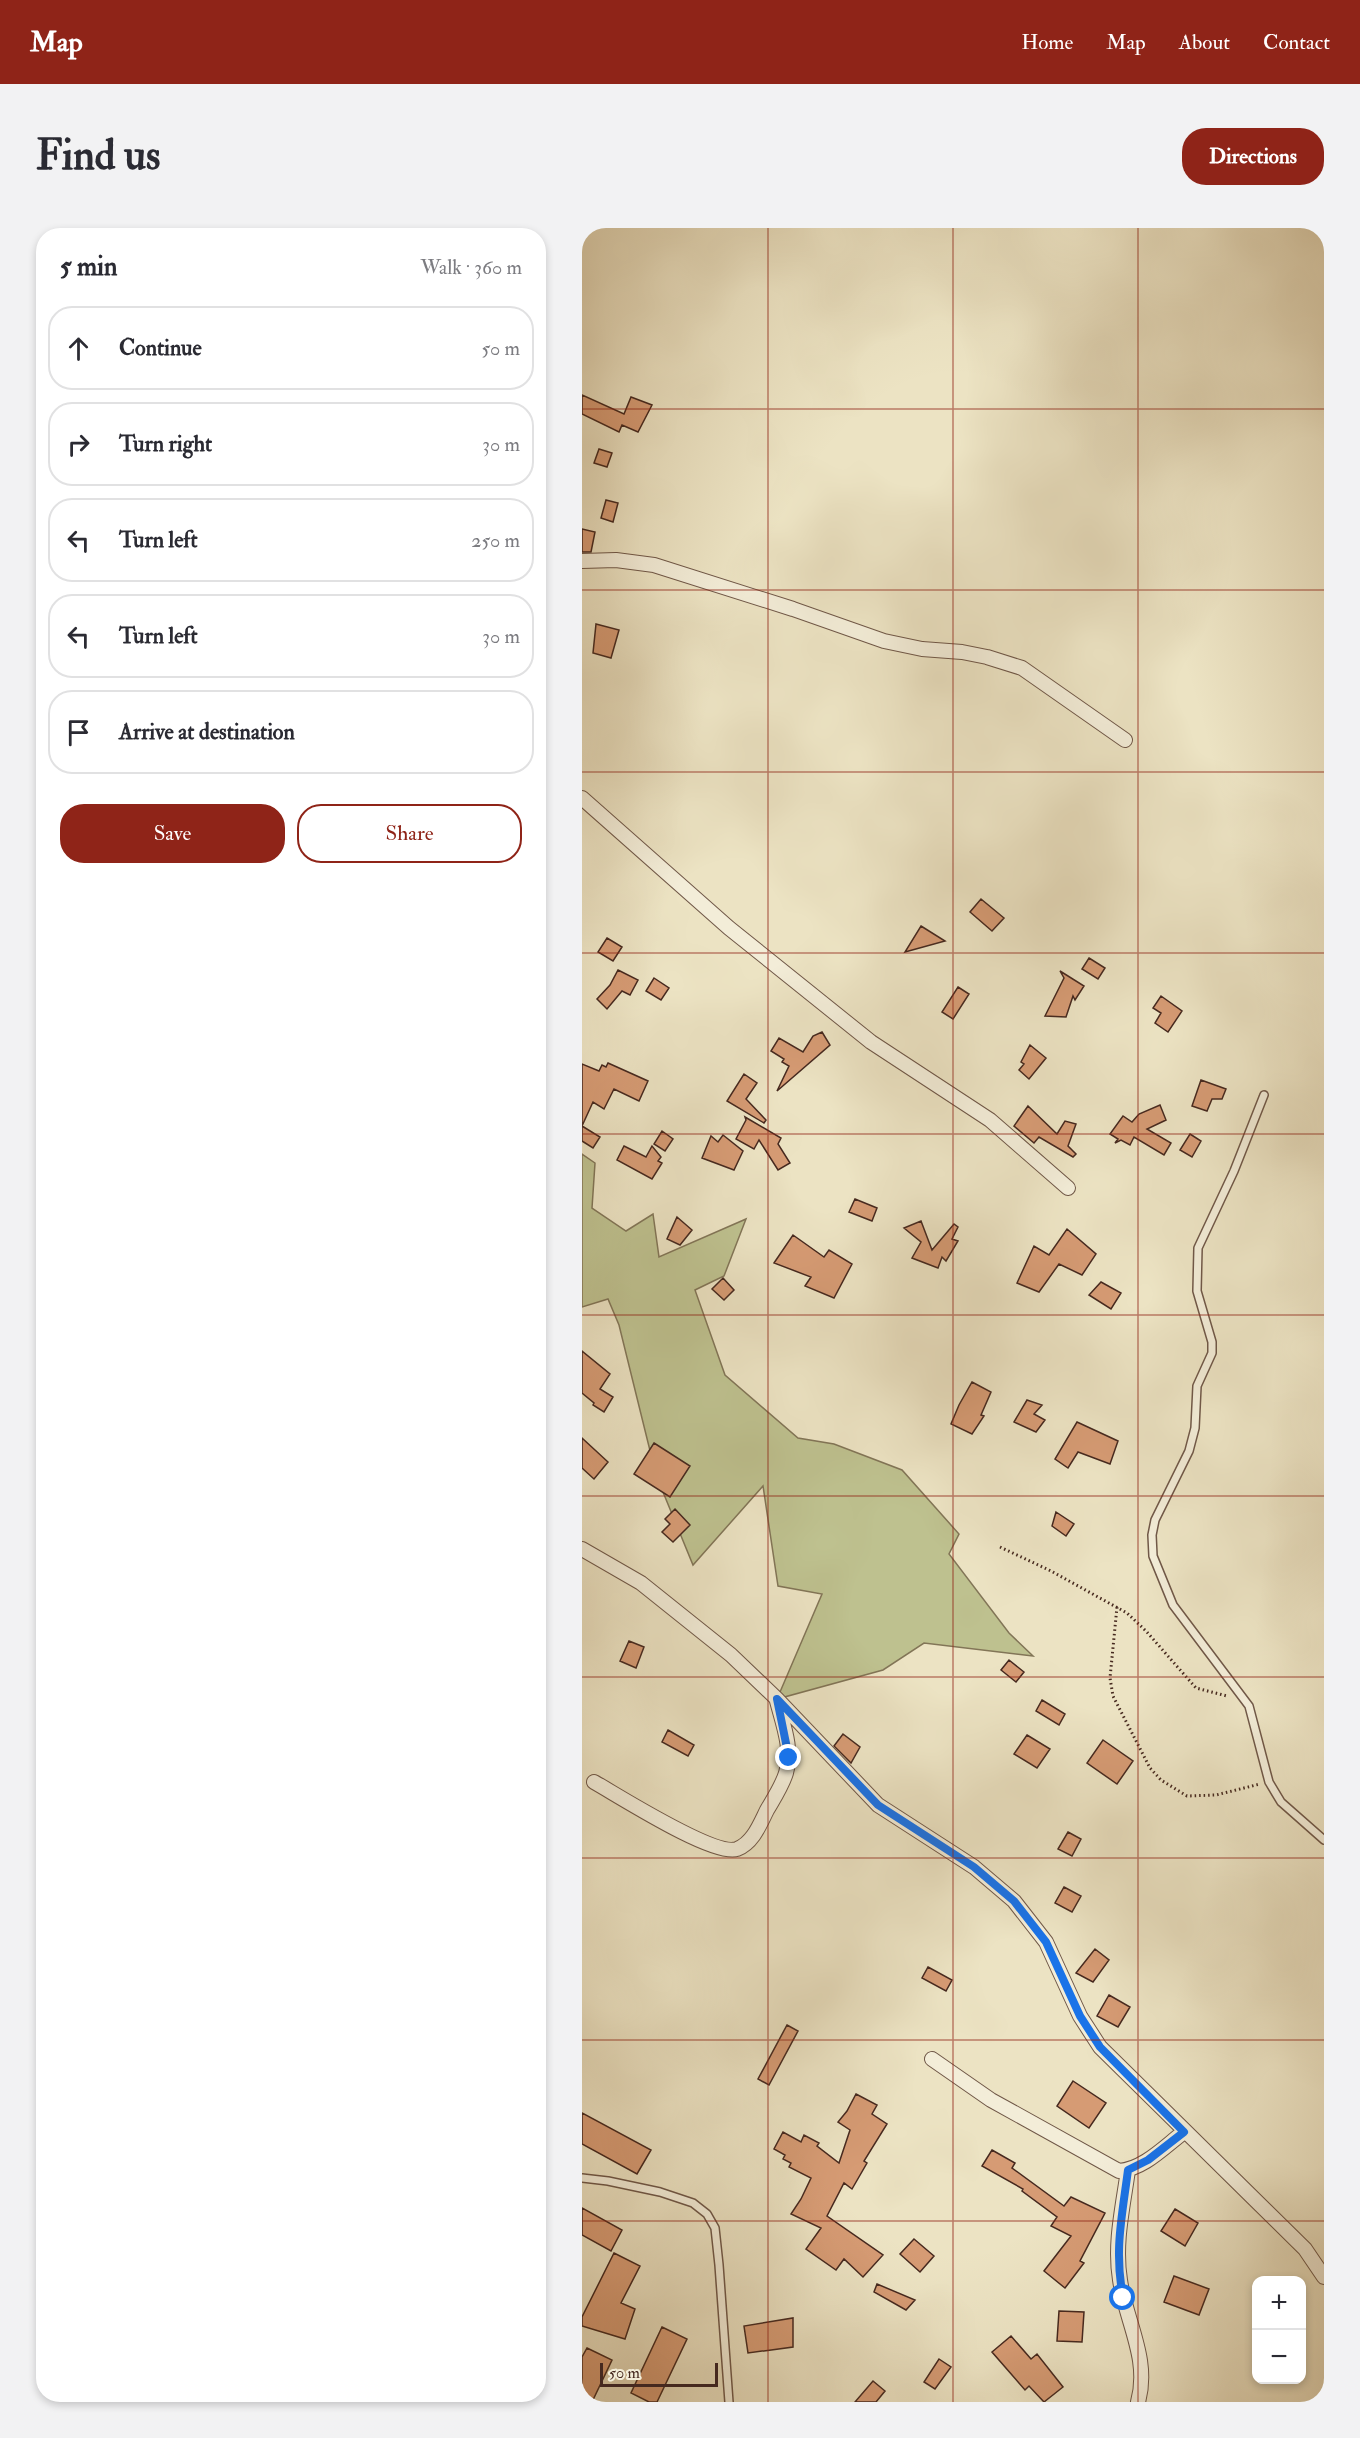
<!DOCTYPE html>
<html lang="en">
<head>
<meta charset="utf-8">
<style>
	:root { --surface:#fff; --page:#f2f2f3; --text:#2b2b33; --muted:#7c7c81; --line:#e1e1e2; --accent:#8f2418 }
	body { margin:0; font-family:"IM FELL Double Pica",serif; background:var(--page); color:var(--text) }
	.controls { position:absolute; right:18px; bottom:18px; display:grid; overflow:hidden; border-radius:12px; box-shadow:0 3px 9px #0003 }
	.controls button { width:54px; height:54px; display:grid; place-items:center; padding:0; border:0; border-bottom:2px solid var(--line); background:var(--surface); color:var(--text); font:30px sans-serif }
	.scale { position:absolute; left:18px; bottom:15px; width:118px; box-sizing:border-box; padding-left:6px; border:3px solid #46291f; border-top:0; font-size:16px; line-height:21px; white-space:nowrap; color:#46291f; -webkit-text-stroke:4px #f3edd8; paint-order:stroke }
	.stop { position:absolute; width:18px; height:18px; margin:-14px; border:4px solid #1a73e8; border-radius:50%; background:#fff }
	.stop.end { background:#1a73e8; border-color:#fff; box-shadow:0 2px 6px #0008 }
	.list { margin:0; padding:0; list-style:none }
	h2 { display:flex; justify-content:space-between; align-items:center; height:78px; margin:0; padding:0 24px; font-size:26px }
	h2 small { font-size:20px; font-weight:400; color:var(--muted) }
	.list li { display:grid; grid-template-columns:39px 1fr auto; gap:18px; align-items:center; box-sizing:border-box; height:84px; margin:0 12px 12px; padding:0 12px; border:2px solid var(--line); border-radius:24px }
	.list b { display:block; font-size:22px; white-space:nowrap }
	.list em { font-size:20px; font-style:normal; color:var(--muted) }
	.actions { display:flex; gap:12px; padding:18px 24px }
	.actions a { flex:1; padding:14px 0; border:2px solid var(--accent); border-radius:24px; text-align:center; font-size:21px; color:var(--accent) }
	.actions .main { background:var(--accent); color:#fff }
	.icon { flex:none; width:33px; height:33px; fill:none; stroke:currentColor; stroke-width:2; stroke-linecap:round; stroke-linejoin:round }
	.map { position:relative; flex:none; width:742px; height:2174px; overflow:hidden; border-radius:24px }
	header { display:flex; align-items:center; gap:36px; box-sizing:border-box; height:84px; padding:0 30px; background:var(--accent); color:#fff }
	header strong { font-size:28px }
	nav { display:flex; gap:33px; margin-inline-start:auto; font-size:21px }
	.intro { display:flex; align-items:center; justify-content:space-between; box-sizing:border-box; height:144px; padding:0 36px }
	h1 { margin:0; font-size:42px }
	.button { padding:15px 27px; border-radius:24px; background:var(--accent); color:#fff; font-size:21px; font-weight:700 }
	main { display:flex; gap:36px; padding:0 36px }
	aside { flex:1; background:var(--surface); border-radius:24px; box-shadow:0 3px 9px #0003 }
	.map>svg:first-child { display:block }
	.green { fill:#bec18f; stroke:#827557; stroke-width:1.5 }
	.building { fill:#d69b74; stroke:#46291f; stroke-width:1.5 }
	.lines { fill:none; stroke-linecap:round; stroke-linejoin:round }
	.service-casing { stroke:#705848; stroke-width:10 }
	.minor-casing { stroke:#705848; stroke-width:16 }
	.path { stroke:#46291f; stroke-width:3; stroke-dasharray:1.5 3; stroke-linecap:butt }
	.service { stroke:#f3edd8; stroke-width:7 }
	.minor { stroke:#f3edd8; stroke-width:14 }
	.route { stroke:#1a73e8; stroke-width:8 }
	.grid { fill:none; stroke:#8f2418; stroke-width:1.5; stroke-opacity:0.55 }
</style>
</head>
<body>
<header>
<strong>Map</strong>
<nav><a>Home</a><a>Map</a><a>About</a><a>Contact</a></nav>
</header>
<div class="intro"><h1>Find us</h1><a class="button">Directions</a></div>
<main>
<aside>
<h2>5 min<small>Walk · 360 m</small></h2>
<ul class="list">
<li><svg class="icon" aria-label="ahead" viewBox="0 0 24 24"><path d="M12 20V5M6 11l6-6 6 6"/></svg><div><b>Continue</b></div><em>50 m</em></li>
<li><svg class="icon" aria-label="right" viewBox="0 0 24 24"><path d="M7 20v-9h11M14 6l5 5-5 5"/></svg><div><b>Turn right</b></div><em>30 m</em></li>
<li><svg class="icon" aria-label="left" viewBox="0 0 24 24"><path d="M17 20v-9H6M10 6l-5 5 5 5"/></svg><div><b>Turn left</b></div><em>250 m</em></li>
<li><svg class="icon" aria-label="left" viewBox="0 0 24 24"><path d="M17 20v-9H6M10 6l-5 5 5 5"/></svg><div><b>Turn left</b></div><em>30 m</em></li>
<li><svg class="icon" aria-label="arrive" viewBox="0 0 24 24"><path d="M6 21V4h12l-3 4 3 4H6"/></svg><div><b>Arrive at destination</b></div></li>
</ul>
<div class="actions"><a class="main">Save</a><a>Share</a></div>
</aside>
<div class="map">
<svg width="742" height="2174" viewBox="0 0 742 2174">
	<rect width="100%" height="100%" fill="#ece3c3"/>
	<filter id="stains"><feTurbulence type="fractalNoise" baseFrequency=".00333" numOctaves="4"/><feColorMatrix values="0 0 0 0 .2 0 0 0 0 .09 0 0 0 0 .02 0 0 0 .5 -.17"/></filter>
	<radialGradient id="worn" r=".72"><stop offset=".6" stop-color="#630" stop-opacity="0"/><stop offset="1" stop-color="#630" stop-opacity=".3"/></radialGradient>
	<path class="green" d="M0,926L13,935L10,980L44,1003L71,986L77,1029L164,991L142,1048L113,1062L143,1147L216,1210L252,1216L320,1242L377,1306L367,1326L427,1405L451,1428L342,1415L301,1442L195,1471L240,1366L196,1358L181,1258L111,1337L74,1247L37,1097L26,1071L0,1079Z"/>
	<path class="building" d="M0,167L42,186L49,169L70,177L56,204L40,197L37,204L0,186Z
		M17,221L30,225L25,239L12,235Z
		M24,272L36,275L31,294L19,290Z
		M0,301L13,304L9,324H0Z
		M14,396L37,402L29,430L11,425Z
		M399,671L422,690L410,703L388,684Z
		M339,698L363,713L323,724Z
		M25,710L40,719L31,733L16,724Z
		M507,730L523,740L516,751L500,741Z
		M36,742L56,752L48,767L40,763L25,781L15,771L28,757Z
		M478,743L502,758L493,772L491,768L484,789L463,788L482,750Z
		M72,750L87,760L79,772L64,763Z
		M376,759L387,766L371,791L360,784Z
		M579,768L600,783L586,804L573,795L579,785L571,780Z
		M240,804L248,817L195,863L207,838L200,834L202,831L189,823L197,810L221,824L231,808Z
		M448,817L464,830L447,851L437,842L442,836L439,834Z
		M26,835L66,853L57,873L32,861L22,881L11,874L0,898L18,909L11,920L0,913V836L17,843L20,837L24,839Z
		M162,846L175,855L164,871L184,892L182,895L145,873Z
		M619,852L644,861L640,871H630L625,883L610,878Z
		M578,877L584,892L565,901L589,915L582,927L552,909L548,917L539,912L533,915L536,911L528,906L541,888L550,894L557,886Z
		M446,878L475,906L483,893L494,896L486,918L494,926L491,929L457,909L452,915L432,898Z
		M163,889L199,910L196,916L208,935L196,942L177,912L172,921L154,911L164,892Z
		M80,903L91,911L83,923L72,916Z
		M608,906L619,913L610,929L598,922Z
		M141,907L161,923L152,942L120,930L129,908L136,914Z
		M42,918L64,929L70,918L79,929L76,933L80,935L70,951L35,932Z
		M273,971L295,980L290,993L267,984Z
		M95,989L110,1002L98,1017L85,1011Z
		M339,993L350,1022L372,996L376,999L370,1011L376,1013L364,1033L360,1029L356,1040L330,1030L339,1014L322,1000Z
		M485,1001L514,1026L500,1047L477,1036L457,1064L435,1055L452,1018L467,1027Z
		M211,1007L242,1029L247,1022L270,1036L252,1070L223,1058L229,1049L192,1035Z
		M141,1050L152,1062L142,1072L130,1061Z
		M519,1054L539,1065L529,1081L507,1067Z
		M0,1123L28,1146L18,1161L31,1169L22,1184L11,1177L12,1175L0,1165Z
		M390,1154L409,1164L399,1187L402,1188L390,1206L369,1196L377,1177Z
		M445,1172L460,1177L452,1186L463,1192L454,1204L432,1194Z
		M495,1194L536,1213L528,1236L496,1224L486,1240L473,1231Z
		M0,1210L26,1234L12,1251L0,1240Z
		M72,1215L108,1238L88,1269L52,1246Z
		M93,1281L108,1297L91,1314L80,1304L88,1296L83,1291Z
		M474,1284L492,1296L484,1308L470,1298Z
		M47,1413L62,1419L54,1440L38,1433Z
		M427,1432L442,1444L434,1454L419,1442Z
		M460,1472L483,1486L477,1497L454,1483Z
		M86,1502L112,1517L106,1528L80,1514Z
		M261,1506L278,1519L269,1535L252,1518Z
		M445,1507L468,1521L455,1540L432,1526Z
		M521,1512L551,1533L535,1556L505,1535Z
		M486,1604L499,1611L490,1628L476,1621Z
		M482,1659L499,1668L490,1684L473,1675Z
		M513,1721L527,1732L511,1754L494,1745Z
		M346,1739L370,1752L364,1763L340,1750Z
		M527,1767L548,1779L536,1799L515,1788Z
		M205,1797L216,1803L187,1857L176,1851Z
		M491,1853L524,1875L507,1900L475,1878Z
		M274,1866L295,1877L290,1886L305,1896L282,1933L285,1935L270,1961L262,1955L245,1988L301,2027L281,2049L262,2031L254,2042L224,2021L239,2000L209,1986L219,1971L229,1950L207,1939L209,1935L201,1931L203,1927L192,1921L201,1904L219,1914L222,1907L237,1915L235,1918L257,1935L268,1902L256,1894L265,1883Z
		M0,1885L69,1922L55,1946L0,1916Z
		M410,1922L433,1935L430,1940L482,1978L489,1969L523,1985L498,2033L502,2035L483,2060L462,2043L489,2008L469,1998L475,1989L440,1963L441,1961L400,1938Z
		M0,1980L40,2002L29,2023L0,2007Z
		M593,1981L616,1995L603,2018L579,2003Z
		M332,2011L352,2028L338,2044L318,2026Z
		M32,2025L58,2038L39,2075L53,2081L43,2111L0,2098V2089Z
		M592,2048L627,2061L617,2087L582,2074Z
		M295,2056L333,2072L324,2082L292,2064Z
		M477,2083L502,2084L500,2114L475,2113Z
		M211,2090V2119L166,2125L162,2098Z
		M80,2099L105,2111L75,2174H67L49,2165Z
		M429,2108L449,2131L455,2126L481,2159L462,2174L447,2158L443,2162L410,2124Z
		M5,2120L30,2132L10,2174H0V2129Z
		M357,2131L369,2139L353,2161L342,2154Z
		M291,2153L303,2163L294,2174H273Z"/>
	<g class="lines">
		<g class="service-casing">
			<path id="service" d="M682,867L652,943L616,1020L615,1063L630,1114V1125L615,1158L613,1200L607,1223L573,1292L570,1307L571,1328L591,1377L667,1478L687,1554L699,1574L742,1612
				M0,1950L26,1953L78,1964L111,1975L125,1986L133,2000L137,2037L147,2174"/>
		</g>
		<g class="minor-casing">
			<path id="minor" d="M0,333L34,332L72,337L211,381L302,413L340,421L380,424L405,429L440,440L543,512
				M0,570L147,700L289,814L408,892L486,960
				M0,1321L59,1355L149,1427L195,1471L296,1577L392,1639L432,1673L464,1714L498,1788L518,1819L723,2021L742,2049
				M12,1554C37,1568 132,1629 155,1621C171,1615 178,1596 185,1582C192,1570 200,1558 204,1545C211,1522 201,1496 195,1473
				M350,1831L409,1872L537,1943C562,1941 583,1918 602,1904
				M546,1942C541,1979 532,2015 538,2052C544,2094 568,2131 556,2174"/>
		</g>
		<path class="path" d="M418,1319L469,1343L545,1385L564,1403L614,1460L645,1468
			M535,1379L528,1450L531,1468L568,1540L579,1552L605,1568L634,1567L678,1556"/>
		<use href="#service" class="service"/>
		<use href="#minor" class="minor"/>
	</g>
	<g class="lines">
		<path class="route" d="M207,1530L195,1471L296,1577L392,1639L432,1673L464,1714L498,1788L518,1819L602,1904L566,1932L546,1942C540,1989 532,2022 541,2070"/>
	</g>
	<path class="grid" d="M186,0V2174M371,0V2174M556,0V2174M0,181H742M0,362H742M0,544H742M0,725H742M0,906H742M0,1087H742M0,1268H742M0,1449H742M0,1630H742M0,1812H742M0,1993H742"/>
	<rect width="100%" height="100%" filter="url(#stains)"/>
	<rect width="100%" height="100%" fill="url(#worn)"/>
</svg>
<div class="controls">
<button>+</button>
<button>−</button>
</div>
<div class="scale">50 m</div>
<div class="stop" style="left:541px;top:2070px"></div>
<div class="stop end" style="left:207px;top:1530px"></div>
</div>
</main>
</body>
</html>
